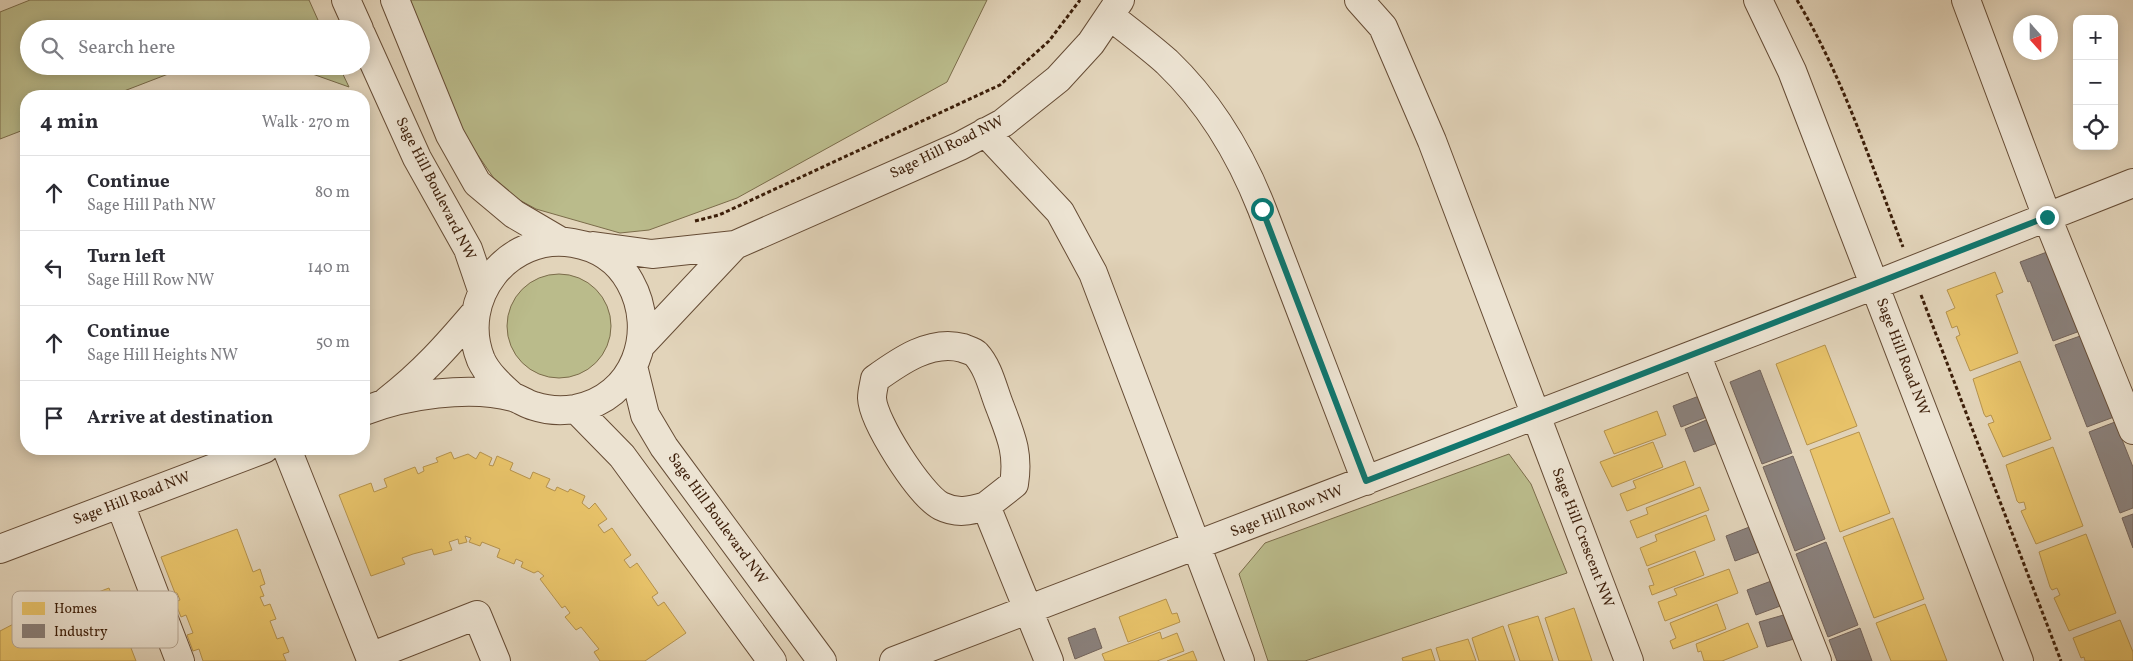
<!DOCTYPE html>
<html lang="en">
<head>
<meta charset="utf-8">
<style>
	:root { --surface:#fff; --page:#f2f2f3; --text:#2b2b33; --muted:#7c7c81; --line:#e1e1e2 }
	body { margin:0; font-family:Vollkorn,serif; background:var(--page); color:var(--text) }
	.controls { position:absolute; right:15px; top:15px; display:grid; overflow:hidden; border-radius:10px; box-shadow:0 2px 12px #0003 }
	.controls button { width:45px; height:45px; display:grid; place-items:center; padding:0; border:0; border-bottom:1px solid var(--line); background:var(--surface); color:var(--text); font:25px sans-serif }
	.compass { position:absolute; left:2013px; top:15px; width:45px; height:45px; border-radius:50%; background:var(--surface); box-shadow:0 2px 12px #0003; rotate:159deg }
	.stop { position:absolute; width:15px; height:15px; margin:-11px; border:4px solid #0f766e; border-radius:50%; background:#fff }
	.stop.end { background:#0f766e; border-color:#fff; box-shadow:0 1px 5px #0008 }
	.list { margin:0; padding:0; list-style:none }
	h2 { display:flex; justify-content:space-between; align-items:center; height:65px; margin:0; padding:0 20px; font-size:21px }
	h2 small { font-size:16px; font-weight:400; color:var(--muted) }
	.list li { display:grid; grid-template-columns:32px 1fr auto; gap:15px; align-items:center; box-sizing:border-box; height:75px; padding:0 20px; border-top:1px solid var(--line) }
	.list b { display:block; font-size:19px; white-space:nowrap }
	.list p { margin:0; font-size:16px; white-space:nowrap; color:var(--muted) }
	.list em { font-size:16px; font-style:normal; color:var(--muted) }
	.icon { flex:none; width:28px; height:28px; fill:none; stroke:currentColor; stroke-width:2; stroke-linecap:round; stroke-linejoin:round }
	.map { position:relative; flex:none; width:2133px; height:661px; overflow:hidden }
	.search { position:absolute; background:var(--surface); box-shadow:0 2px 12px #0003; left:20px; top:20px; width:350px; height:55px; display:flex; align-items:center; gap:12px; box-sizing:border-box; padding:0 18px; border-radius:28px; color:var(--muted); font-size:19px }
	.panel { position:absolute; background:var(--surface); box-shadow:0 2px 12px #0003; left:20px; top:90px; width:350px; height:365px; border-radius:20px }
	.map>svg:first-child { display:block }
	.green { fill:#babb8b; stroke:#7b6c4a }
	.homes { fill:#e9c46a; stroke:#b5924d }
	.industry { fill:#8a817c; stroke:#73635a }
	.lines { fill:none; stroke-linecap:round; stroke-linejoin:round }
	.minor-casing { stroke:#664c35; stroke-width:30 }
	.path { stroke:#3c1e09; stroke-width:3; stroke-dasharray:4 2.5; stroke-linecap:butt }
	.minor { stroke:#ece3d2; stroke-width:28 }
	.route { stroke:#0f766e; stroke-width:6 }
	.labels { text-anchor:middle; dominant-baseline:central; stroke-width:5; stroke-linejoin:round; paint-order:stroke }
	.street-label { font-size:15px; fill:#3c1e09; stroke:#ece3d2 }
	.key { fill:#ece3d2; stroke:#b7a896; stroke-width:1 }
	.key-label { font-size:14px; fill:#3c1e09 }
</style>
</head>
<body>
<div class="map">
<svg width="2133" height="661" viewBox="0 0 2133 661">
	<rect width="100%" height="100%" fill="#e2d4ba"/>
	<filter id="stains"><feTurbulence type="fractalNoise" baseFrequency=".004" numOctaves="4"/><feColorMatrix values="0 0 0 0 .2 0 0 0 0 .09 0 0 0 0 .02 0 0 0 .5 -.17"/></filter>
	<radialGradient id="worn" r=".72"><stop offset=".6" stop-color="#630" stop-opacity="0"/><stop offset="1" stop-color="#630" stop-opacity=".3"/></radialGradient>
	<path class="green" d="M30,0H309L322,29H29V66H189L111,96H26V129L0,139V12Z
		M407,0H987L947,82L737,198L649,230L620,233L536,209L514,197L493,177L464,135Z
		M290,66H339L349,87Z
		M507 326a52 52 0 1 1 104 0a52 52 0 1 1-104 0Z
		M1509,454L1531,484L1567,573L1305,661H1268L1239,574L1265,543Z"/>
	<path class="homes" d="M1995,272L2003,292L1996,295L2018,353L1970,371L1956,337L1960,335L1957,326L1952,328L1946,312L1955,308L1947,290Z
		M1825,345L1857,426L1807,445L1776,364Z
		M2020,361L2051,439L2003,457L1988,424L1994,422L1991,415L1986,417L1984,414L1973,379Z
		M1657,411L1666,435L1614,454L1604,431Z
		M1859,432L1890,513L1840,532L1810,450Z
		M1653,442L1663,467L1612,487L1600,462Z
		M2053,447L2083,526L2036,544L2021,511L2026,509L2024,502L2019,503L2017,501L2006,465Z
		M451,452L454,459L468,454L476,459L480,452L492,458L489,465L493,466L497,456L513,463L510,470L530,479L533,472L550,479L546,487L555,491L557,487L568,492L570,489L585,496L582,503L589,509L595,503L607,519L598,525L604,533L612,528L631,555L624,560L630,568L637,563L658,593L652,597L658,606L664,602L686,633L645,661H600L594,652L599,649L581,627L576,630L565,617L570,613L565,606L562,608L540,579L544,576L538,571L534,573L521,567L523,562L516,559L514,564L497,557L500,549L482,542L480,546L469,542L471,538L465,536L467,542L459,544L458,539L449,542L452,550L434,555L432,549L413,554L402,558L405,564L371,576L339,495L371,483L374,492L387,487L384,479L415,467L418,474L424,471L423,467L438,462L436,458Z
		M1685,461L1694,485L1627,511L1620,494L1636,488L1633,481Z
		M1700,487L1709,510L1637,538L1630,521L1648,514L1646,508Z
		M1706,515L1715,540L1647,566L1640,548L1657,541L1655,535Z
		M1893,518L1924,599L1874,618L1843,537Z
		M237,529L253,572L260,569L265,584L260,586L264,596L260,597L264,606L270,604L276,619L270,621L277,639L283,637L289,652L283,654L286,661H203L199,649L193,651L187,635L193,633L186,615L181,617L175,602L180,600L177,593H175L161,557Z
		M2086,534L2116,613L2069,631L2054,598L2060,595L2057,588L2052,590L2050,587L2039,552Z
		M1695,551L1704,575L1652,595L1649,586L1654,585L1648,569Z
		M1729,569L1738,593L1665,621L1658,602L1677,595L1674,589Z
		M109,588L126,633L132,631L138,646L131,648L136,661H0V631L29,616L32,623L40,621L37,613L52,608L55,615L61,612L59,607Z
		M1166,599L1172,614L1177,613L1180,622L1128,642L1119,617Z
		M1717,604L1726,629L1673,649L1670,641L1676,638L1670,623Z
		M1925,604L1947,661H1891L1876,623Z
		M1574,608L1592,661H1559L1545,618Z
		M1538,616L1553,661H1520L1508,625Z
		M2120,620L2133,652V661H2085L2084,657L2081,658L2073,638Z
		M1748,623L1758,647L1722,661H1704L1701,651L1698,652L1696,644Z
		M1503,626L1515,661H1479L1472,638Z
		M1160,632L1162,639L1177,633L1184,651L1157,661H1105L1102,654Z
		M1468,639L1476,661H1440L1436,648Z
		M1431,649L1435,661H1403L1402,658Z
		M1193,651L1197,661H1167Z"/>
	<path class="industry" d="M2047,252L2080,331L2053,341L2030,281L2028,282L2020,262Z
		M2083,335L2114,417L2087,427L2055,345Z
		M1760,370L1792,453L1762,464L1730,382Z
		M1699,396L1707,417L1681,427L1673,406Z
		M1711,418L1720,442L1694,452L1685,429Z
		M2115,422L2133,467V508L2120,513L2089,432Z
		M1793,456L1825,539L1795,551L1763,467Z
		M2133,514V548L2122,518Z
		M1752,526L1762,551L1735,561L1726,536Z
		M1826,542L1858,625L1828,637L1796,554Z
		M1774,580L1783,605L1756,615L1747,590Z
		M1787,614L1794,639L1767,647L1759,622Z
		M1095,628L1102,648L1075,659L1068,638Z
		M1860,628L1872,661H1837L1829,640Z"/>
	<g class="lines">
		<g class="minor-casing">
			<path id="minor" d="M346,0L359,29
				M395,0L450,135L477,183L514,214L560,241
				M1359,0L1383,27L1432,141L1629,661
				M1758,0L1792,71L2019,661
				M1966,0L2047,217L2133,430
				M1110,16C1129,31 1149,46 1167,62C1211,104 1240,153 1262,209L1366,481
				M361,34L417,158L468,249L482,290
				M985,132L1060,212L1093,273L1240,661
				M593,246L652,254L735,245L960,146L1003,123L1058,79L1091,43L1120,0
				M641,345L735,245
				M1696,354L1817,661
				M633,366L645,415L664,447L822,661
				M387,401C423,373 446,347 475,313
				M576,409L622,456L772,661
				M364,411C404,395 470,385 513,397C520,399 526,404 534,406C546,410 562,411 575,409C635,398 658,332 630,282C618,260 597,247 573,243C508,232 456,299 481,360C488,375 501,386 513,397
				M287,449L370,657L477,615L496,661
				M120,504L180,661
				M986,506C970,511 957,514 941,506C920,495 873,422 872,398C872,392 874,385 875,379C900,361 931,339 963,348C967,350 973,351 976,354C989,368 993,390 1000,407C1011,436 1019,453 1014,484L986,506L1049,661
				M0,549L264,449
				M894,661L1875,285L2133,183"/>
		</g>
		<path class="path" d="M1797,0C1843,77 1871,164 1903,247
			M695,221L719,215L1000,85L1049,41L1080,0
			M1921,295L2061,661"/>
		<use href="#minor" class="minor"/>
	</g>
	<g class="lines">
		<path class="route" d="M1262,209L1366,481L2047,217"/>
	</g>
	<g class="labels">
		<g class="street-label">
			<text transform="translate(947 148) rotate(-26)">Sage Hill Road NW</text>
			<text transform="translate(435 189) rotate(63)">Sage Hill Boulevard NW</text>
			<text transform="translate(1902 357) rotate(69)">Sage Hill Road NW</text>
			<text transform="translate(132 499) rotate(-21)">Sage Hill Road NW</text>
			<text transform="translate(1287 512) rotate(-21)">Sage Hill Row NW</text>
			<text transform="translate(717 519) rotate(54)">Sage Hill Boulevard NW</text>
			<text transform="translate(1582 538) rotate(69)">Sage Hill Crescent NW</text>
		</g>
	</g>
	<rect x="12" y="591" width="166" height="57" rx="8" class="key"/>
	<rect x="22" y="602" width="23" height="13" fill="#e9c46a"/>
	<rect x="22" y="624" width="23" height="14" fill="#8a817c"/>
	<g class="key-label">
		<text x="54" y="613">Homes</text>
		<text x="54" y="636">Industry</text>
	</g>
	<rect width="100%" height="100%" filter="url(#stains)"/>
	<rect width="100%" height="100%" fill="url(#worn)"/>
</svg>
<div class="controls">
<button>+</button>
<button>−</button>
<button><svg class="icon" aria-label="locate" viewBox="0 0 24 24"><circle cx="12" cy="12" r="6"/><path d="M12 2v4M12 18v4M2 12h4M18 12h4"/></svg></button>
</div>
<svg class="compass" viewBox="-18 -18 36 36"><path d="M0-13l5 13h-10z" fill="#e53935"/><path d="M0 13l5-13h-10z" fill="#7c7c81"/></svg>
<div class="stop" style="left:1262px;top:209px"></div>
<div class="stop end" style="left:2047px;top:217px"></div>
<div class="search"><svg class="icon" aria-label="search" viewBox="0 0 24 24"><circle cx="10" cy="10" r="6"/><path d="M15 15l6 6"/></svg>Search here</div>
<section class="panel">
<h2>4 min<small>Walk · 270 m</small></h2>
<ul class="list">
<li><svg class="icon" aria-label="ahead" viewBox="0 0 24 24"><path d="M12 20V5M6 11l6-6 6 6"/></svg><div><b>Continue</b><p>Sage Hill Path NW</p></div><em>80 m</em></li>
<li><svg class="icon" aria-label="left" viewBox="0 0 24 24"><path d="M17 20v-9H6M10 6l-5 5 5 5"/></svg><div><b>Turn left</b><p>Sage Hill Row NW</p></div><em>140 m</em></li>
<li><svg class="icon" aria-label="ahead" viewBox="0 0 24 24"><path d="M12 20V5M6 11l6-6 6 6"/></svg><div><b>Continue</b><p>Sage Hill Heights NW</p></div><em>50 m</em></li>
<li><svg class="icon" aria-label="arrive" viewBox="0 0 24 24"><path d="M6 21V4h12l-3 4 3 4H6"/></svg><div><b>Arrive at destination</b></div></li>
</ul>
</section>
</div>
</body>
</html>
